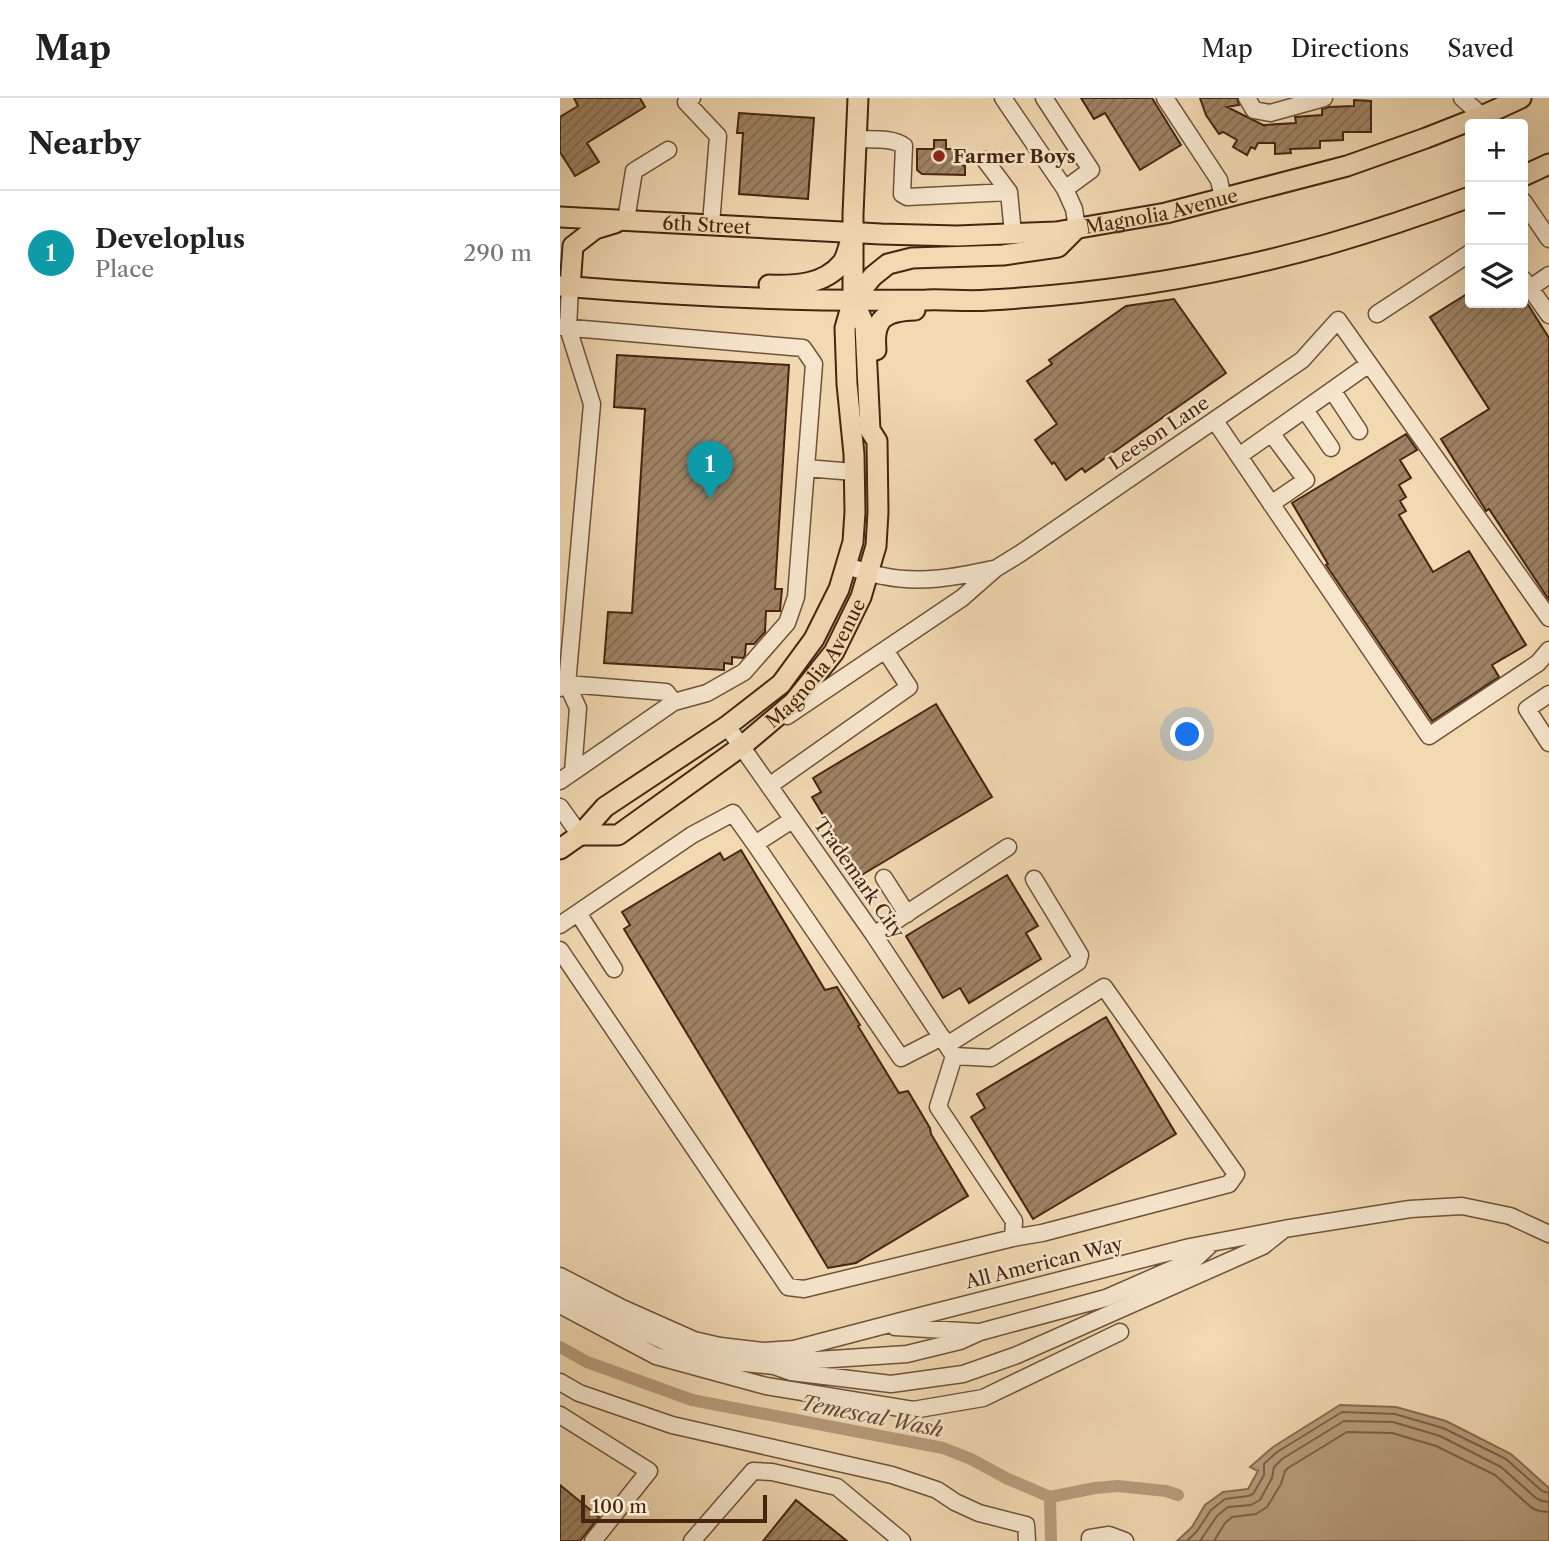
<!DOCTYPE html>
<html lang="en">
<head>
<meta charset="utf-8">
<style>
	:root { --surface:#fff; --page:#f6f6f6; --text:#222; --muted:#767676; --line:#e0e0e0; --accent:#0f766e }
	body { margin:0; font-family:"Libre Caslon Text",serif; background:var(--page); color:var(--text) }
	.controls { position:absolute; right:21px; top:21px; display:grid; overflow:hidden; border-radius:7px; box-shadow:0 7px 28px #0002 }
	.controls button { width:63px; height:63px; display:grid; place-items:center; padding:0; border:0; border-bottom:2px solid var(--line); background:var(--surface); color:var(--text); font:35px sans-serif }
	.scale { position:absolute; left:21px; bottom:18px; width:186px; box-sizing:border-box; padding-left:7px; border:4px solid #452510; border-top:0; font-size:19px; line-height:24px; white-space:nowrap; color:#452510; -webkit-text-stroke:5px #f6e6cd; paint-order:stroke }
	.you { position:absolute; left:628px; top:637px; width:24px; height:24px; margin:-18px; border:5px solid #fff; border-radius:50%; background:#1a73e8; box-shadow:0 0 0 10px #1a73e833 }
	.badge { display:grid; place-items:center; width:46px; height:46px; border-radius:50%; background:var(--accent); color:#fff; font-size:23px; font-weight:700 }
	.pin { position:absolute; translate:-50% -58px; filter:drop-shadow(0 2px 4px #0008) }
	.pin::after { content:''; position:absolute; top:37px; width:24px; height:21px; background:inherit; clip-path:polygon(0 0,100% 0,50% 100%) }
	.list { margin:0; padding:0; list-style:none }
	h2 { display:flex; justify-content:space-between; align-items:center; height:91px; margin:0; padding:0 28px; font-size:30px }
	h2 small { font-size:23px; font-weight:400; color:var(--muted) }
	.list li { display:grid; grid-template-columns:46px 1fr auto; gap:21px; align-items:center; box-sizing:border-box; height:126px; padding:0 28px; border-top:2px solid var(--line) }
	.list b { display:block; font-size:26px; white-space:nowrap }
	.list p { margin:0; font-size:23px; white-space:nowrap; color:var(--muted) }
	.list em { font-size:23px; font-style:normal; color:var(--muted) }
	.icon { flex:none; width:38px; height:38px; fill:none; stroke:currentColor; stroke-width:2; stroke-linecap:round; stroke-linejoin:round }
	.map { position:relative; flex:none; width:989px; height:1443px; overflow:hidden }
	header { display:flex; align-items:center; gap:42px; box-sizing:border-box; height:98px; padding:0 35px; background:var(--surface); border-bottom:2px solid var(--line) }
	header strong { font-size:33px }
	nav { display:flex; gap:38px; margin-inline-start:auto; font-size:24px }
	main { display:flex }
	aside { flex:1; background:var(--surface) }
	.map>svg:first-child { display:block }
	.water { fill:#b79c7b; stroke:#896c50; stroke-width:2 }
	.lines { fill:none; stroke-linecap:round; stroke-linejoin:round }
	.shore { stroke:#7e6046; stroke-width:2 }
	.canal { stroke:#b79c7b; stroke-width:12 }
	.building { fill:url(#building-hatch); stroke:#452510; stroke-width:2 }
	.minor-casing { stroke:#705238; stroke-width:19 }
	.major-casing { stroke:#452510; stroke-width:23 }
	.minor { stroke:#f6e6cd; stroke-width:16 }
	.major { stroke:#f1d9b2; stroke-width:19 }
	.poi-dot { fill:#8f2418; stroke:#f6e6cd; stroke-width:2.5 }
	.labels { text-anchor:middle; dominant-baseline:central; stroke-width:5; stroke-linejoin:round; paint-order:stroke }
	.poi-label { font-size:19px; font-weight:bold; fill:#452510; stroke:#f6e6cd; text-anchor:start }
	.street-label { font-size:19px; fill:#452510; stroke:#f6e6cd }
	.water-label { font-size:21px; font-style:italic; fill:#674930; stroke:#f6e6cd }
</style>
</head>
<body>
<header>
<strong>Map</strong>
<nav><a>Map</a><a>Directions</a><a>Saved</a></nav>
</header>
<main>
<aside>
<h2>Nearby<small></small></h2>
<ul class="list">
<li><span class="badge" style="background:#0f9aa8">1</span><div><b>Developlus</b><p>Place</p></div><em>290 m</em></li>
</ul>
</aside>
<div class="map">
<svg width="989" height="1443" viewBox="0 0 989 1443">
	<defs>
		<pattern id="building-hatch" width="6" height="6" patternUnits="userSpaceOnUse" patternTransform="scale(1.75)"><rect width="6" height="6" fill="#9e8364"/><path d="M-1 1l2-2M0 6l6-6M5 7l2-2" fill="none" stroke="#836b51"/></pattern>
	</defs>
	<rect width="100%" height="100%" fill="#f1d9b2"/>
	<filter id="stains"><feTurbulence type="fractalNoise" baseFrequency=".00286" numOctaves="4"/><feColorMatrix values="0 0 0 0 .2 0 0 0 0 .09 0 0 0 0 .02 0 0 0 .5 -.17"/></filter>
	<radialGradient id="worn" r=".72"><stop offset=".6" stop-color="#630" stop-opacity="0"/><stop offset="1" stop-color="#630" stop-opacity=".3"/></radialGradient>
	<path class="water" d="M780,1307L836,1309L886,1323L951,1356L989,1390V1443H617L632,1429L645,1407L663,1394L688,1391L698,1373L690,1369L713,1349Z"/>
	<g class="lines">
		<path class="shore" d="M627,1443L637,1433L651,1412L665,1401L688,1398L693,1396L704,1377V1366L717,1354L782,1314L835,1316L883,1330L946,1361L982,1393L989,1395
			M640,1443L657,1418L668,1409L691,1407L700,1402L712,1380L714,1369L722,1361L784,1323L833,1324L880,1338L941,1369L976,1400L982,1403L989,1404
			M654,1443L665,1425L672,1419L696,1416L707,1409L721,1386L725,1373L728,1370L787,1334L832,1335L876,1348L935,1377L972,1410L979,1413L989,1414"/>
		<path class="canal" d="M0,1249L27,1264L132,1302L383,1350L411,1361L446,1380L490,1399L535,1390L558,1388L606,1393L618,1397
			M490,1399L491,1443"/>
	</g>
	<path class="building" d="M14,0H80L85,9L27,45L39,64L15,78L0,54V19L18,8Z
		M521,0H592L621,47L580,72L545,15L534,21Z
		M640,0H677L679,7L667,9L705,28L704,27L736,25L735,19L762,17V11L769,9L794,8V2L811,3V34H783V42L760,43V50L730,51L731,55L715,56V45H698L695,51L691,49L687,57L673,49L677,42L663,34L659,36L646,17Z
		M179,15L254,20L248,101L179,96L183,35H177Z
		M374,42H386V51H400V61H402V67L405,68V77L362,76L357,72V51H374Z
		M910,194V205H956L957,207L967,205L989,240V502L929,411L926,413L925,411L881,341L929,311L870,219Z
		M614,201L666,275L525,374L522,370L506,382L494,364L492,366L475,342L497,326L467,283L492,266L489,262L566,208Z
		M57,257L229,267L215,491H222L220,512V513H206L205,534L194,546H186L185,557L183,560L172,559V566L164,565V572L44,565L48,514L72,515L85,311L54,309Z
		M846,336L857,352L840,362L851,380L839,387L846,399L840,403L846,413L839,417L873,474L909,453L966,547L932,567L939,579L872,623L766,467L768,466L732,405Z
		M376,606L432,699L300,778L252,699L261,694L253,680Z
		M181,752L265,892L277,889L300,927L298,928L339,995L348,993L370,1030L371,1036L408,1098L296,1165L268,1170L64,831L70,827L62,814L160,755L164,762Z
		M447,777L478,828L466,835L481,861L409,905L400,890L383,900L346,838Z
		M546,919L616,1036L473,1121L411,1019L425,1010L417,996Z
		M0,1387L39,1419L20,1443H0Z
		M236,1402L287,1443H203Z"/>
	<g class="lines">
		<g class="minor-casing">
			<path id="minor" d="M132,0L126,4L158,38L151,126
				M443,0L505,91L514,111L517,130
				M484,0L531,72L505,91
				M605,0L659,82L663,100
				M687,0L694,12L710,15L764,0
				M902,0L922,18L925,26
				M297,41C311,42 332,39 344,48L342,96L347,99L449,94L453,136
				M425,62L449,94
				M963,103L989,141
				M66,122L74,73L108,52
				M963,181L970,190L989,177
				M970,190L989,217
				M817,216L910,155
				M0,229L243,250L254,266L246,370L294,374
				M772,292L799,333
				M745,312L771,350
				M655,323L869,638L978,565L989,552
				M711,335L746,382L711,406
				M679,358L809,266
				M286,468C298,471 311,476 323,478C360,486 397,479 433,471
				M0,590L7,586L32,306L8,230L10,189
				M989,596L967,611L989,645
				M227,618L402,500L435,471L461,455L742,262L778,222L989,520
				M167,628L314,837L394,958
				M13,674L18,610L7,586L106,594L114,604
				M0,683L114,604L147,595L184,574L227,525L236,499L246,370
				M209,688L349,589L325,552
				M0,709L20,737
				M195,746L341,960L382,939
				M324,780L347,816
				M18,815L54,871
				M0,827L132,737L173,715L195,746L232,722
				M314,837L448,749
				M0,852L228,1189L244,1191L453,1140L454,1123L378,1009L394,958
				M387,947L518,864L520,857L474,781
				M394,958L431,960L544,889L676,1076L669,1086L482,1135L453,1140
				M0,1178L62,1210L134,1242L160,1248L204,1253L234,1251L364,1217L630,1149L724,1131L850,1111L902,1108L950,1118L989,1136
				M0,1194L112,1247L134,1254L174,1264L214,1268L231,1274L331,1286L403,1276L457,1257L703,1148L723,1132
				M0,1207L96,1258L206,1288L353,1312L423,1300L560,1234
				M335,1229L418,1234
				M220,1267L242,1263L347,1256L400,1243L420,1234L546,1200L635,1161L651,1146
				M0,1284L19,1295L112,1327L332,1377L377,1392L395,1404L419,1415L466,1427L467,1443
				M0,1317L89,1373L33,1443
				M132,1443L193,1373L212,1374L277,1389L342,1443
				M530,1443V1440L549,1437L565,1443"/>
		</g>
		<g class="major-casing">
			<g id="major">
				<path d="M963,78L989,66"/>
				<path id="s1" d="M0,119L321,136L397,138L496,134L606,115L787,68L866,40L922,18L961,0"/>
				<path d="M209,187C235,188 264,187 282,165C286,160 288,151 290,144"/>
				<path d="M0,188C121,198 244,204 366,202C387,201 408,204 429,202C542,196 660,177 769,146C817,132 864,116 910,99"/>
				<path d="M10,189L13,148L35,131L55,125"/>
				<path d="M293,202L313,178L328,166L352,160L443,157L498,149L517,130"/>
				<path d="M316,252C313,220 325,213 355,212"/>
				<path id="s2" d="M20,737H58L182,648L234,604L274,554L301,499L316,448L318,414L317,343L310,332L305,228L293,202"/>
				<path d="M0,751L20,737L45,709L167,628L221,586L254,541L279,491L293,444L295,414L294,356L287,286L285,230L293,202V116L298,0"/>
			</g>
		</g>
		<use href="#minor" class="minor"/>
		<use href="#major" class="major"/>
	</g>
	<circle class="poi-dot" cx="379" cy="58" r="7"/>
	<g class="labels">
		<g class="poi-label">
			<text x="393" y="58">Farmer Boys</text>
		</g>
		<g class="street-label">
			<text stroke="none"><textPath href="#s1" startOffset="604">Magnolia Avenue</textPath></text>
			<text stroke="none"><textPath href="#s1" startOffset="147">6th Street</textPath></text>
			<text transform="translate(599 335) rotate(-34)">Leeson Lane</text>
			<text stroke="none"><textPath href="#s2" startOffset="303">Magnolia Avenue</textPath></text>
			<text transform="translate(299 780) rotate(55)">Trademark City</text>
			<text transform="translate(484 1165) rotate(-14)">All American Way</text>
		</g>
		<g class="water-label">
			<text transform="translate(312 1318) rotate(11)">Temescal Wash</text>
		</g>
	</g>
	<rect width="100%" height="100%" filter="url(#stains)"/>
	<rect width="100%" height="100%" fill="url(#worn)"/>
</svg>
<div class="controls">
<button>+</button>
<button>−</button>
<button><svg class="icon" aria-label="layers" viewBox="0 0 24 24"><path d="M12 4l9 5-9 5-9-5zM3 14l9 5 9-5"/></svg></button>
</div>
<div class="scale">100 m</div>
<div class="you"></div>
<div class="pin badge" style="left:150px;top:401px;background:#0f9aa8">1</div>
</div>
</main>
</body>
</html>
